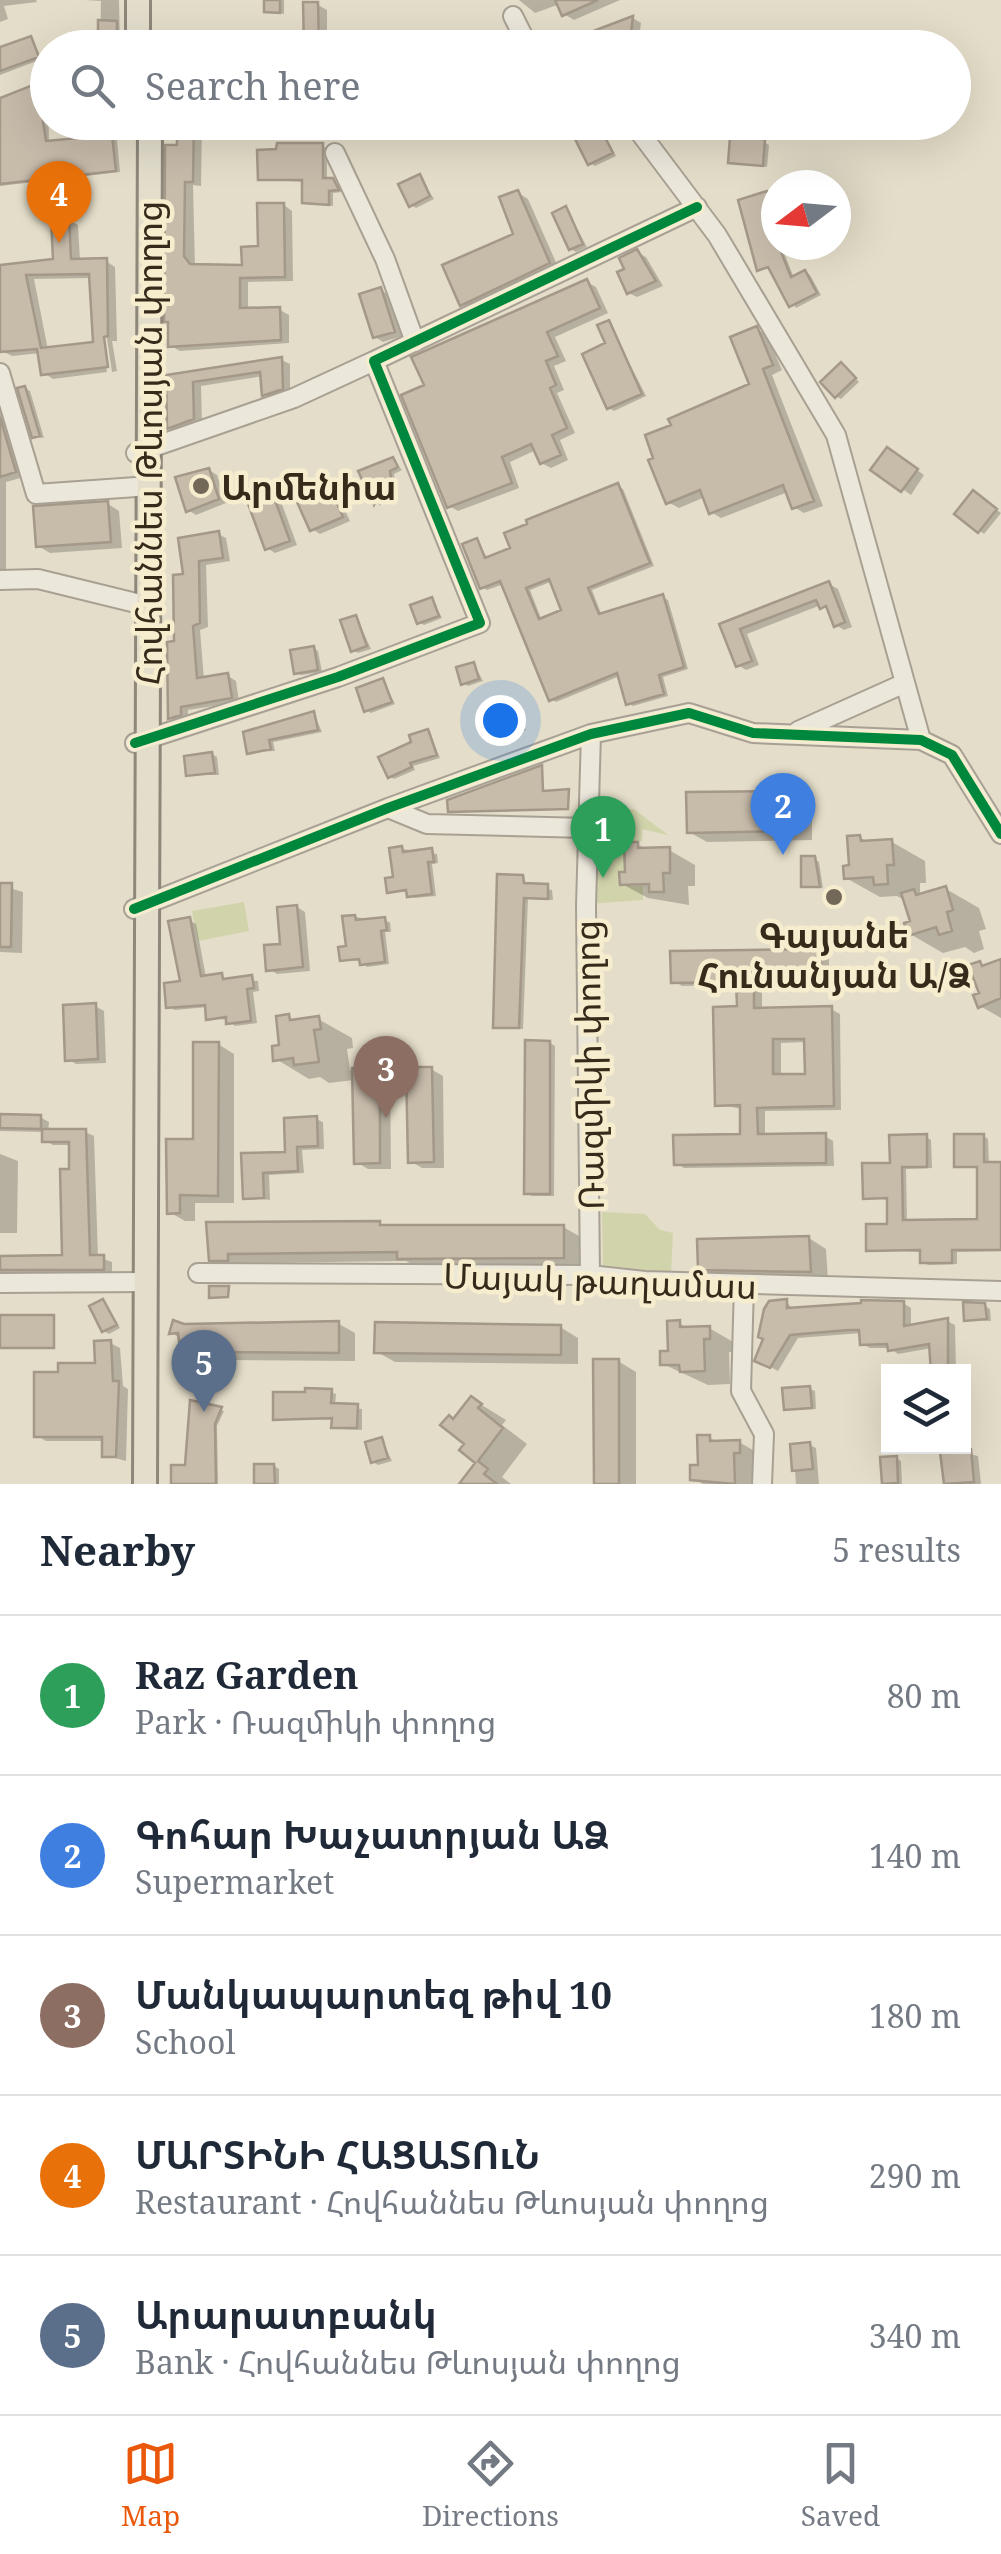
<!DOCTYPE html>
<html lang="en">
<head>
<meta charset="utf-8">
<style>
	:root { --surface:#fff; --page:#f6f6f7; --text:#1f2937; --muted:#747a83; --line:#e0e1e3; --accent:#ea580c }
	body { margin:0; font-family:"Noto Serif","Noto Sans Armenian",serif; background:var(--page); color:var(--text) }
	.controls { position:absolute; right:30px; bottom:30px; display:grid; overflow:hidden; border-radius:0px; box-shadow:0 10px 40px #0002 }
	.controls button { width:90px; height:90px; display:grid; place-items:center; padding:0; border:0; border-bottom:2px solid var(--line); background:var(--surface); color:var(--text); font:50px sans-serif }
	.compass { position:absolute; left:761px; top:170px; width:90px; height:90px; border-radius:50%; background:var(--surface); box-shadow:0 10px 40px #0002; rotate:254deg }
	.you { position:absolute; left:500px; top:720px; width:35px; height:35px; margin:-25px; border:8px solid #fff; border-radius:50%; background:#1a73e8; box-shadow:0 0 0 15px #1a73e833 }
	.badge { display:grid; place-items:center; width:65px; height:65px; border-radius:50%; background:var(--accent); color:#fff; font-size:32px; font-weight:700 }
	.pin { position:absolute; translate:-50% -82px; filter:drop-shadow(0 2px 5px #0008) }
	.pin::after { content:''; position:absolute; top:52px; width:35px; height:30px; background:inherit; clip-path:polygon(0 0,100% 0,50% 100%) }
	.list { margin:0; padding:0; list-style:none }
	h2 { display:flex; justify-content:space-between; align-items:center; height:130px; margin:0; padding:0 40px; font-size:42px }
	h2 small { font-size:32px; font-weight:400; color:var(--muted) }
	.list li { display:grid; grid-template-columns:65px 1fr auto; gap:30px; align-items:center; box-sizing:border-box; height:160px; padding:0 40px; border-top:2px solid var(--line) }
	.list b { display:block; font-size:38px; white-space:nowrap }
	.list p { margin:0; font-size:32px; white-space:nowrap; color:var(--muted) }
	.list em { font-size:32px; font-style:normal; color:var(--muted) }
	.icon { flex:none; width:55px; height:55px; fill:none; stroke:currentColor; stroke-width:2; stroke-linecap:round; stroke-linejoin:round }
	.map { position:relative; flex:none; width:1001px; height:1484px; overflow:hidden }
	.search { position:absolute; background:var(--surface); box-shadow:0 10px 40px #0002; left:30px; right:30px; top:30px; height:110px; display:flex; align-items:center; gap:25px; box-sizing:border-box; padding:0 35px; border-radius:55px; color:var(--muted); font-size:38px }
	.sheet { height:930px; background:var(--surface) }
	nav { display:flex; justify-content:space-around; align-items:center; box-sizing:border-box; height:140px; border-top:2px solid var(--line); background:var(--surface); font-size:28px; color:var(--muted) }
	nav a { display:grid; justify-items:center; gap:5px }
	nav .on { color:var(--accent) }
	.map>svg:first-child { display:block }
	.green { fill:#d1d4ab }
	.shadow { fill:#0003; fill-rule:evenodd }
	.building { fill:#c7bbaa; stroke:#a49889; stroke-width:2.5; fill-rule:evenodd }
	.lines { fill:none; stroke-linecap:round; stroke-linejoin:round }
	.minor-casing { stroke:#a8a193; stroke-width:22 }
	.major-casing { stroke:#8e877a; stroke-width:28 }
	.minor { stroke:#ece7db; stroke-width:18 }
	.major { stroke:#e3decc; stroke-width:22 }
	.cycleway-casing { stroke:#f6edce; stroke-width:16 }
	.cycleway { stroke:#00873e; stroke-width:10 }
	.poi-dot { fill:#736958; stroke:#f6edce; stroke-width:4 }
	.labels { text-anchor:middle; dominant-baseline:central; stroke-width:9; stroke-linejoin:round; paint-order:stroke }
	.street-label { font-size:35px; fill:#362a1b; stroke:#f6edce }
	.poi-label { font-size:35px; font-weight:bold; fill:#362a1b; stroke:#f6edce; text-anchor:start }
</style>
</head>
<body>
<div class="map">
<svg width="1001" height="1484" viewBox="0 0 1001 1484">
	<rect width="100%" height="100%" fill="#e4ddc9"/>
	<path class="green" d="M634,809L668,835L642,829V841H615L624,842V871H619V886H643V900L588,904L589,812Z
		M244,902L249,931L198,941L192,911Z
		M602,1212L645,1214L660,1230L673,1233L671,1273L603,1265Z"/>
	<path class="shadow" d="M0,0H36L37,2L4,6L8,19L0,22Z
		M85,0H119L120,48H100L101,1Z
		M267,0H284V14L267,11Z
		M519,0H620L574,20L564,14L560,4L535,13Z
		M318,5L327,10V48H306Z
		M633,18L641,23L638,46L593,48L584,37Z
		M31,38L42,59L0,75V50Z
		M511,42L519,48H495Z
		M48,82L49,143L112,138L117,140L120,172L0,186V100Z
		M180,122H202L201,186L193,185L195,267H244L284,205L292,211L293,281L248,282V311L280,310L289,315V343L180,351L171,346Z
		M380,122H398L401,130L391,134Z
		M600,129L616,156L595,166L590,163Z
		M764,142L769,145L767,167L731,162Z
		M322,146L327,148V181L338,184L342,192L333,193V206L304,202V182L260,179Z
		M419,177L434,199L416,208L411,205Z
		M518,193L528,199L559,269L473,310L462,304L516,236Z
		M767,193L776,200V220L772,222L776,245H781L794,278L805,272L810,275L821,295L796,308L772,269H759Z
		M566,209L587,247L576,252L571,249Z
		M69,220L78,225L80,261H106L115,267L117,341H112L117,371L112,372L105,326L102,339L107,372L53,379L44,373L41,353L12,356L2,351L0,267L56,262ZM92,278L96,344L48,350L34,279Z
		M637,252L646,257L663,286L637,297L629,293L627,270Z
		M587,282L596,287L608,313L555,337L566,361L554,366L564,390L557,393L575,433L560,440L568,460L551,468L541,463L536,450L510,462L519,488L458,511L449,506L427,386Z
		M381,290L389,295L402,336L383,342L375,337Z
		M609,323L646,396L614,411L609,408Z
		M756,329L767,335L782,370L772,375L823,506L804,513L794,507L788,492L721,518L711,512L705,497L679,508L668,502L752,385Z
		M282,360L290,364V393L272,399L264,394L263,376L201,386L202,424L177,432L169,428V377Z
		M846,368L859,382L841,399L836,396Z
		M25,388L30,391L44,438L35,437Z
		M0,412L7,416L24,477L6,482V572H0Z
		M896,455L924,475L911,495L874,469Z
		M393,460L402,470L394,474L396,489L384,495L380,506L361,472Z
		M209,470L217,475L226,503L196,515L188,510Z
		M618,486L623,489L654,566L592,590L602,616L662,597L668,600L688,669L663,677L668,696L633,706L628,703L620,676L556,702L551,699L504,584L487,590L482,587L477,541L488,559L513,550ZM553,581L565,611L542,621L530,590Z
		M330,490L338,495L350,521L320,534L312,529Z
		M272,495L280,499L297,545L275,553L267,548Z
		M978,496L1001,513L984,534L957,514Z
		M108,504L119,511L122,548L50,553L38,546Z
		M218,534L226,538L230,561L206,565L208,627L200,630L204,680L228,676L236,681L239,702L188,710V719L177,722L170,718L186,577Z
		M829,584L838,589L852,627L844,630L836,625L831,612L821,605L747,634L759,665L746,670L738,665L722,625Z
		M432,599L442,618L424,625L419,622Z
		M356,617L371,649L358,653L353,650Z
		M313,648L318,651L322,672L301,675L296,673Z
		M474,664L483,681L468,686L463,683Z
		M383,681L395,704L371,713L366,710Z
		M314,714L322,732L273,742L275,751L250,752L246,734Z
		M515,714L526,730L496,742L491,739Z
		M428,731L440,758L413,766L415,770L394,779L389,776Z
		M212,754L217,757L219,775H189Z
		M794,793L812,803V840L707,842L689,832Z
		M859,837L870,843L892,842L925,861L926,883H920V896L946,889L979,908L986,929L979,931L984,949L974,953L965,947L943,953L910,934L913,923L906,901L897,896L880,897L846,878Z
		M637,844L648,850H669L695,865V886H688L689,905L648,898L622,884Z
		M402,849L437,854L438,863L432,864L436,896L414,898L408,892L389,891Z
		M814,859L819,862L823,888L803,885Z
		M523,877L528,886L552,890L553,900L528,899L523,1029H500L495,1026Z
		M0,885L23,892L22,953L0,952Z
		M297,907L305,912L310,971L277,974L269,969Z
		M355,917L390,922L391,932H385L389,964L367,967L362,961L342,960Z
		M189,920L196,924L206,977L258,981L259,991L253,992L257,1023L235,1026L228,1020L209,1018L208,1007L175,1010L168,1007L183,983Z
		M820,951L829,956V985L762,986V1010L831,1009L840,1014L841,1110L765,1111V1137L825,1136L833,1141L834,1166L684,1168L676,1163L743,1137L742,1109L717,1104L739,1009V985L682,986L674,981ZM807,1042V1076L781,1077V1043Z
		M1001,962V1018L980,1006V963L987,967Z
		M95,1006L104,1011L106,1063L76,1064L68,1059Z
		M288,1017L297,1022L318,1019L352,1038L353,1048L347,1049L350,1070H379L390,1076L391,1169H368L356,1162L354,1080L329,1083L320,1077L309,1079L276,1059Z
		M550,1043L555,1046L554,1196H532L527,1193Z
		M218,1044L234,1054V1203H195V1221H185L169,1212L195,1141Z
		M431,1069L443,1076L444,1168H422L410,1161Z
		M0,1116L40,1117L49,1122L48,1132H85L94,1136L98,1257L112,1262V1273L10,1274L0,1279V1259L65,1258L72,1171V1145H53L44,1140V1132L0,1131Z
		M316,1119L323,1122L324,1149L302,1150L304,1173L269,1175L270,1200L245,1197L243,1155L288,1154Z
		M983,1136L988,1139L989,1164H1001V1251L957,1252V1264L928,1265L923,1262L922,1252L869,1249L890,1226V1200L865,1197L892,1165L926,1137L931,1140L932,1168L906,1169L907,1222H980L979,1168L956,1165Z
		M0,1154L18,1161L17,1233H0Z
		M209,1225L563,1227L581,1237V1267H417L406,1261L245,1263V1269H229L211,1259Z
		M809,1238L826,1249L828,1280L718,1279L700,1268Z
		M103,1301L120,1328L109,1334L104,1331Z
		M786,1301L794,1311L903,1303L911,1308V1327L947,1321L955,1325L956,1372H934L932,1348L898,1354L890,1348H870L862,1344V1333L798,1338L778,1371L757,1360L771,1304Z
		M985,1306L990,1309L991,1321L967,1319Z
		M679,1323L689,1329L709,1328L735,1343V1352H729L730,1384L708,1385L663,1364Z
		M339,1324L355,1333V1361L231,1360L213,1349L198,1350L172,1333Z
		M560,1327L578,1338V1364L395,1362L377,1352Z
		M110,1343L120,1348L123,1386L128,1389L126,1461L104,1455V1441H46L36,1435L61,1375L98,1366Z
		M618,1361L636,1372V1484H596Z
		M810,1389L815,1391L816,1409L786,1408Z
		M331,1392L336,1394L335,1406L362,1409V1430L339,1429L334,1420L275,1418Z
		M472,1399L506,1420L502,1425L527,1444L502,1477L511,1484H462L479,1463L454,1421Z
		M193,1403L224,1411L217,1426L218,1484H174L187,1468Z
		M710,1438L719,1443L739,1442L765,1457L760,1484H703L693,1478Z
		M382,1440L392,1461L378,1465L373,1462Z
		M810,1445L816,1448L819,1484H796L793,1446Z
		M942,1446H960L961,1452L978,1456L981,1484H946Z
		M896,1458L901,1461L902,1484H887Z
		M274,1466L279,1469V1484H257Z"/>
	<path class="building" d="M264,0H280V13L264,12Z
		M555,0H598L562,16Z
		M303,2H318L319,48H304Z
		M633,16L630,42L590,48L580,36Z
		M98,20L117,21V48H98Z
		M552,34L572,48H541Z
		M31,36L39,57L0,71V47Z
		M48,79V99L40,102L46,141L112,135L116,171L0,184V98Z
		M177,122H194L193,182H185L184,256L190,264L242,265L241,247L258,246L257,203H284L285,277L240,278V308L280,307L281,340L168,347V322H164L165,145H177Z
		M600,127L613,153L588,165L575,139Z
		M730,137L765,139L763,166L728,163Z
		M277,143H323V178H333L339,190L329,191V205L302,203V180H258L257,150L276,149Z
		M420,174L430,196L409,207L398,184Z
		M518,190L550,263L460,306L442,265L513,234L499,197Z
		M767,191L770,199L776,196V217L768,219L791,277L805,270L817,293L789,307L768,267L757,271L738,200Z
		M566,206L583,244L569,250L552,213Z
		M69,217L71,259L107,258L108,336L104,337L108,367L41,375L37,349L0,352V265L53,259L51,218ZM89,274L93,342L41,348L26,275Z
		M637,249L656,281L627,294L617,272L624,269L619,258Z
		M587,279L600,308L547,332L558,356L546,361L556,385L550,388L567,428L552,435L561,455L540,464L531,444L502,457L512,483L447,508L401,395L424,385L411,357Z
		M381,287L395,332L373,338L359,294Z
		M609,320L642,394L607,409L582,354L605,343L597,325Z
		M757,326L773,365L763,369L814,501L792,509L783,485L709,514L700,490L666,504L648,460L653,458L645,435L671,425L668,419L749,384L730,337Z
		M282,357L283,389L262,396L260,372L193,382L194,419L167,429L166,375Z
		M841,362L856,378L835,398L820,382Z
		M25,386L40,436L32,438L17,388Z
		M0,417L16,472L0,477Z
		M887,447L918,469L901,492L870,470Z
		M393,457L398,467L390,471L392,486L379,493L374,505L358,471Z
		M209,468L219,499L186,512L175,477Z
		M618,483L650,563L588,588L599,614L663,594L684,667L659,675L664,694L626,705L617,673L549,701L500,581L480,589L462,544L477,538L485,558L510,548L504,533L527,524L526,520ZM549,579L561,610L539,619L526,588Z
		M330,488L343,517L310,531L297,502Z
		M973,490L997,509L978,533L954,514Z
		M272,492L290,541L265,550L247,501Z
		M108,501L111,542L36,547L33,506Z
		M219,531L223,558L199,561L200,623L193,626L197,678L228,673L232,698L181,707V715L168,719L167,642L174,641L173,575L183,574L178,538Z
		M829,581L845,622L834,627L826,606L820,609L816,600L740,629L752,661L736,667L719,624Z
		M432,597L439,616L417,624L410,605Z
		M356,615L367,646L351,652L340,620Z
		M314,646L318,670L294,674L290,650Z
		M474,662L479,679L461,685L456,667Z
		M383,678L392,702L364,712L356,688Z
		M314,711L318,730L269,740L271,749L247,754L243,732Z
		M515,711L522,727L489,741L482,725Z
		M428,729L437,755L410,763L412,767L388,778L378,757L411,742L409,735Z
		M212,752L215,773L186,776L184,756Z
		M542,765L543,791L569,789L568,809L448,812L447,800Z
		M795,791V831L687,833L686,792Z
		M860,835L861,841L892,839L894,865H887L888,884L874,885L873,877L844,879L843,866L849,865L847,836Z
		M624,842H638V848L670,847V873H663L664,892H649V884L620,885L619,872H625Z
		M402,846L403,852L432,848L434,862H428L432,894L407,897L406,890L387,893L385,878L393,877L389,848Z
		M801,856H815L820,887H801Z
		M497,874L523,875L524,883L548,884V899L524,898L519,1028H493Z
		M0,883H12L11,947H0Z
		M946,886L953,910L947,912L952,931L939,935L936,927L908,936L904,923L910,921L901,893L914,889L916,895Z
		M297,905L303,967L266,971L264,945L280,944L277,907Z
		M355,915L356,920L385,917L387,930L381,931L385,962L360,965L359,959L340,961L338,947L346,946L342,916Z
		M190,917L201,976L222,973L223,979L252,975L254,988L247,989L251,1021L226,1024V1017L206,1020L205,1005L166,1008L164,983L180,981L168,921Z
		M821,949V982L754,983V1008L832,1006L834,1106L757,1108L758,1134L826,1133V1163L674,1165L673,1135L740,1134V1105L715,1106L713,1007L737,1006L736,982L671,983L670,951ZM773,1039H804L805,1074H773Z
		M1001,959V998L978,1008L973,995L979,993L968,965L980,961L982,966Z
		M96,1003L98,1059L65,1061L63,1005Z
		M289,1014L290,1020L319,1016L321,1029L314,1030L319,1062L294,1065L293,1058L273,1061L272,1046L279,1045L276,1016Z
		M525,1040L550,1041V1194H524Z
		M193,1042H219L218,1196L180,1195V1213L167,1214L166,1139H193Z
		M380,1067V1163L354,1164L352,1068Z
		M406,1067H432L434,1162L408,1163Z
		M0,1114L41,1115V1129L0,1128Z
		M317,1116L318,1146L297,1147L298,1171L263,1173L264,1198L243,1199L241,1153L285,1152L284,1118Z
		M42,1129H86L90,1255H104V1270H0V1256L62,1255L60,1169H69V1142H42Z
		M927,1134V1167H902L903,1220L977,1219V1167H954V1134H984V1162H1001V1250H952V1263H920V1250L866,1251V1224H887V1198L863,1199L862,1163H890L889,1135Z
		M380,1221V1225H564V1258L397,1259V1252L228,1254V1261H209L206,1222Z
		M809,1236L811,1272L698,1270L697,1239Z
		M209,1286H229L228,1297L209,1298Z
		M103,1299L117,1325L102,1332L89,1306Z
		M787,1299V1308L861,1303V1300L904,1301V1326L948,1318V1372H931L929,1344L888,1351L887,1344L860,1345L859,1330H848L790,1335L770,1368L754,1361L763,1339L758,1337L764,1309L769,1301Z
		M963,1302L985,1303L987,1319L964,1321Z
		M0,1315H54V1348H0Z
		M173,1320L184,1324L339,1321V1353L212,1352V1340L179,1342L178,1333L169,1334Z
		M680,1320V1327L710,1326V1339H704L705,1371L680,1372L679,1365H660V1351H668L667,1321Z
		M375,1322L561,1325V1355L374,1353Z
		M111,1340L113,1381H119L116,1457H102V1437H34V1372H58V1363H95L94,1341Z
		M593,1359H619V1484H594Z
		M810,1386L812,1408L784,1410L782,1388Z
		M305,1388L332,1389L331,1403L358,1404L357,1428H331L332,1418L273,1420V1392H305Z
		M471,1396L482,1404L478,1408L503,1428L478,1461L488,1469L484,1474L497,1484H459L475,1463L459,1450L464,1444L440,1425L449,1415L453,1419Z
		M190,1400L222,1407L215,1424L216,1484H171V1465H185Z
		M697,1435H710V1441L740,1440V1453H734L735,1484L690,1480V1465H698Z
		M382,1437L388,1458L371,1463L365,1442Z
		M810,1442L813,1469L792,1471L790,1444Z
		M971,1449L974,1482L944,1484L940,1452Z
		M897,1456L898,1483L882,1484L880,1457Z
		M254,1464H274L275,1484H254Z"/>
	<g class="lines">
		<g class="minor-casing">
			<path id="minor" d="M513,16L529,48
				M627,122L638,130L717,235L836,435L921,740
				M335,153L385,259L415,342
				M0,373L36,494L136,487
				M136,453L294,398L374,361
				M0,580L38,579L136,603
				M798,731L905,683
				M135,743L338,677L480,623L374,361L697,207
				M388,808L427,824L587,828
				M134,909L388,808L591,734L689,713L753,733L921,740L952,755L1001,834
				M198,1273L590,1275L645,1281L1001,1291
				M590,1275L586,906L591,734
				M0,1283L145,1282
				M744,1285L741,1391L764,1434L762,1484"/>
		</g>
		<g class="major-casing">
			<path id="major" d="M138,48V0
				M145,1484L150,122"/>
		</g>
		<use href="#minor" class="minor"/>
		<use href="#major" class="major"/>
		<g class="cycleway-casing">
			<path id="cycleway" d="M135,743L338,677L480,623L374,361L697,207
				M134,909L388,808L591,734L689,713L753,733L921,740L952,755L1001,834"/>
		</g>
		<use href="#cycleway" class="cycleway"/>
	</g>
	<g class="poi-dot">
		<circle cx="201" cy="486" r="10"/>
		<circle cx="834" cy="897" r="10"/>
	</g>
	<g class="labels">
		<g class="street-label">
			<text transform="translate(148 443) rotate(-90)">Հովհաննես Թևոսյան փողոց</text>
			<text transform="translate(588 1065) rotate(-91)">Ռազմիկի փողոց</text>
			<text transform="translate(600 1280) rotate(2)">Մայակ թաղամաս</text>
		</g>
		<g class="poi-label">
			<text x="221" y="486">Արմենիա</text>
			<text x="834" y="934" text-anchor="middle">Գայանե<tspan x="834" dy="40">Հունանյան Ա/Ձ</tspan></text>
		</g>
	</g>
</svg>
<div class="controls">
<button><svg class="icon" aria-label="layers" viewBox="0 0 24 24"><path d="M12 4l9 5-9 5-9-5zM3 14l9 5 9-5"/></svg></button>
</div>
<svg class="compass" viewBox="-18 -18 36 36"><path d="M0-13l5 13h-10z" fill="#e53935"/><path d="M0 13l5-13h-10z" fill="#747a83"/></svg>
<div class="you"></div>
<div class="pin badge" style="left:603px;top:878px;background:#2e9e5b">1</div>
<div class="pin badge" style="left:783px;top:855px;background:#3f7fe0">2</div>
<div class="pin badge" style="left:386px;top:1118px;background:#8d6e63">3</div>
<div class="pin badge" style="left:59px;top:243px;background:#e8710a">4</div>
<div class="pin badge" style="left:204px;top:1412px;background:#5c6f8a">5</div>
<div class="search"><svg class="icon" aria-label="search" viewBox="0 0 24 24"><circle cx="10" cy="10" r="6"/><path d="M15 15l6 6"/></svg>Search here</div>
</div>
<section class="sheet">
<h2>Nearby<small>5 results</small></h2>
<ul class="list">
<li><span class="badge" style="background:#2e9e5b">1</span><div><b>Raz Garden</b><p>Park · Ռազմիկի փողոց</p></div><em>80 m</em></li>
<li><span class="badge" style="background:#3f7fe0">2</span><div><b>Գոհար Խաչատրյան ԱՁ</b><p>Supermarket</p></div><em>140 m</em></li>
<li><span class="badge" style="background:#8d6e63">3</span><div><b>Մանկապարտեզ թիվ 10</b><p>School</p></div><em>180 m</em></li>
<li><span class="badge" style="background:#e8710a">4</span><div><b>ՄԱՐՏԻՆԻ ՀԱՑԱՏՈւՆ</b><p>Restaurant · Հովհաննես Թևոսյան փողոց</p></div><em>290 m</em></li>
<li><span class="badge" style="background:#5c6f8a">5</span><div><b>Արարատբանկ</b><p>Bank · Հովհաննես Թևոսյան փողոց</p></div><em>340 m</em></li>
</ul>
</section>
<nav>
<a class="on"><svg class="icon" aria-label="map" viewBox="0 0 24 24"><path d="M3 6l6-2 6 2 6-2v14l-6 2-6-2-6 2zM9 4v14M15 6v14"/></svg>Map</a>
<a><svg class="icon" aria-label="directions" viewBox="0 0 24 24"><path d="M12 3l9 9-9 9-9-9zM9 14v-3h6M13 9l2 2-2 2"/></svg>Directions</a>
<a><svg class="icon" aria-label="saved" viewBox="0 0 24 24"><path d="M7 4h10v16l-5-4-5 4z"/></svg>Saved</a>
</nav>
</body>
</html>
